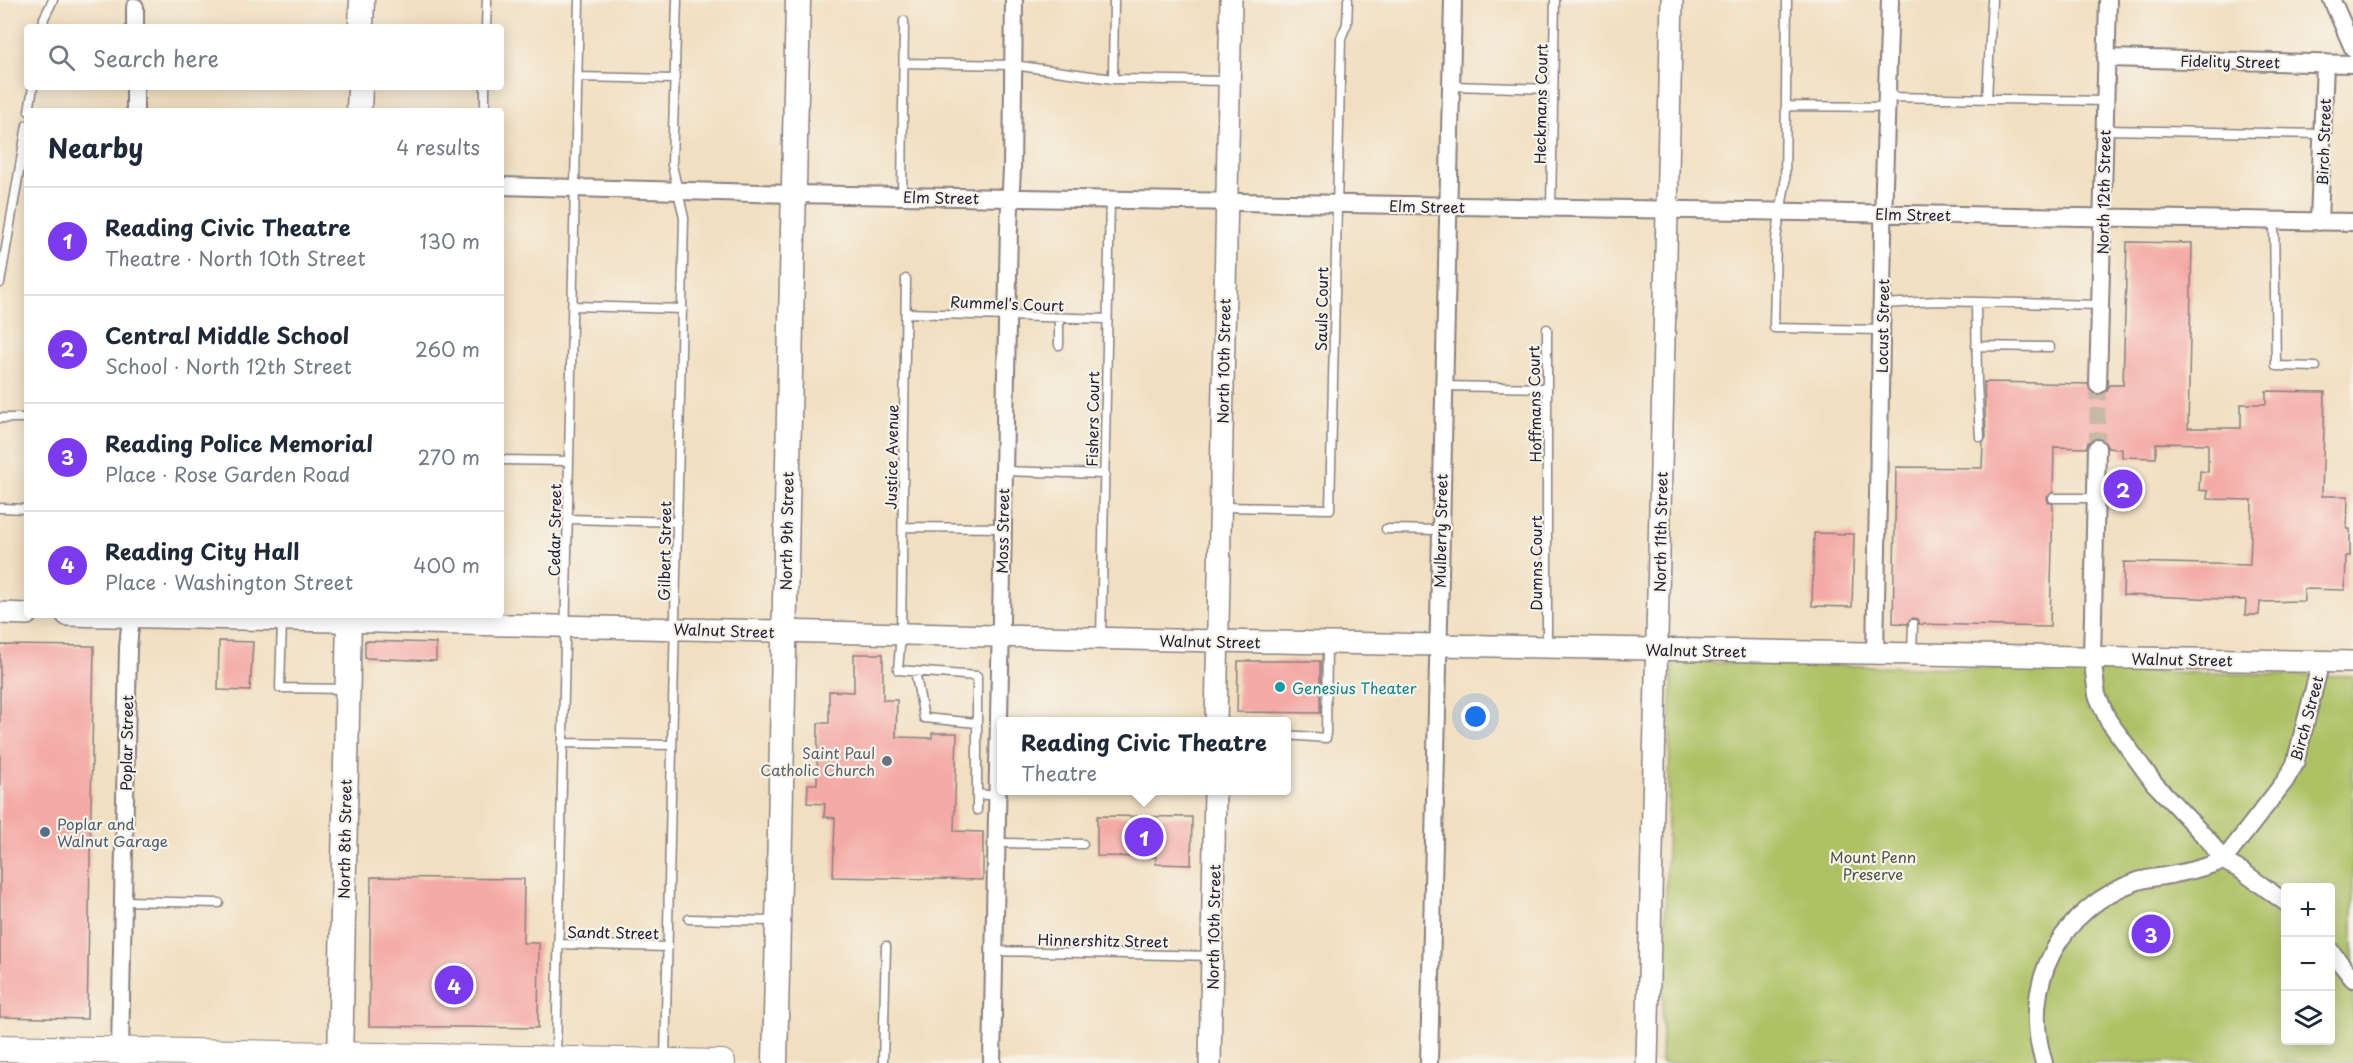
<!DOCTYPE html>
<html lang="en">
<head>
<meta charset="utf-8">
<style>
	:root { --surface:#fff; --page:#f2f2f3; --text:#1f2937; --muted:#747a83; --line:#e0e1e3; --accent:#7c3aed }
	body { margin:0; font-family:"Playpen Sans",sans-serif; background:var(--page); color:var(--text) }
	.controls { position:absolute; right:18px; bottom:18px; display:grid; overflow:hidden; border-radius:6px; box-shadow:0 3px 15px #0003 }
	.controls button { width:54px; height:54px; display:grid; place-items:center; padding:0; border:0; border-bottom:2px solid var(--line); background:var(--surface); color:var(--text); font:30px sans-serif }
	.you { position:absolute; left:1476px; top:717px; width:21px; height:21px; margin:-15px; border:4px solid #fff; border-radius:50%; background:#1a73e8; box-shadow:0 0 0 9px #1a73e833 }
	.badge { display:grid; place-items:center; width:39px; height:39px; border-radius:50%; background:var(--accent); color:#fff; font-size:20px; font-weight:700 }
	.pin { position:absolute; translate:-50% -50%; border:3px solid #fff; box-shadow:0 2px 6px #0006 }
	.popup { position:absolute; left:997px; top:717px; width:294px; height:78px; box-sizing:border-box; display:grid; place-content:center; border-radius:6px; background:var(--surface); filter:drop-shadow(0 2px 4px #0005); font-size:20px; white-space:nowrap; color:var(--muted) }
	.popup b { font-size:22px; color:var(--text) }
	.popup::after { content:''; position:absolute; left:50%; top:100%; margin-left:-12px; border:12px solid transparent; border-top-color:var(--surface) }
	.list { margin:0; padding:0; list-style:none }
	h2 { display:flex; justify-content:space-between; align-items:center; height:78px; margin:0; padding:0 24px; font-size:26px }
	h2 small { font-size:20px; font-weight:400; color:var(--muted) }
	.list li { display:grid; grid-template-columns:39px 1fr auto; gap:18px; align-items:center; box-sizing:border-box; height:108px; padding:0 24px; border-top:2px solid var(--line) }
	.list b { display:block; font-size:22px; white-space:nowrap }
	.list p { margin:0; font-size:20px; white-space:nowrap; color:var(--muted) }
	.list em { font-size:20px; font-style:normal; color:var(--muted) }
	.icon { flex:none; width:33px; height:33px; fill:none; stroke:currentColor; stroke-width:2; stroke-linecap:round; stroke-linejoin:round }
	.map { position:relative; flex:none; width:2353px; height:1063px; overflow:hidden }
	.search { position:absolute; background:var(--surface); box-shadow:0 3px 15px #0003; left:24px; top:24px; width:480px; height:66px; display:flex; align-items:center; gap:15px; box-sizing:border-box; padding:0 21px; border-radius:6px; color:var(--muted); font-size:22px }
	.panel { position:absolute; background:var(--surface); box-shadow:0 3px 15px #0003; left:24px; top:108px; width:480px; height:510px; border-radius:6px }
	.map>svg:first-child { display:block }
	.green { fill:#aec165; stroke:#687250; stroke-width:1.5; fill-rule:evenodd }
	.building { fill:#f4aba7 }
	.lines { fill:none; stroke-linecap:round; stroke-linejoin:round }
	.minor-tunnel { stroke:#c8b9a6; stroke-width:16; stroke-dasharray:16 8; stroke-linecap:butt }
	.service-casing { stroke:#8a807e; stroke-width:11 }
	.minor-casing { stroke:#8a807e; stroke-width:20 }
	.tertiary-casing { stroke:#8a807e; stroke-width:24 }
	.secondary-casing { stroke:#8a807e; stroke-width:27 }
	.primary-casing { stroke:#8a807e; stroke-width:28 }
	.service { stroke:#fff; stroke-width:8 }
	.minor { stroke:#fff; stroke-width:16 }
	.tertiary { stroke:#fff; stroke-width:21 }
	.secondary { stroke:#fff; stroke-width:24 }
	.primary { stroke:#fff; stroke-width:26 }
	.culture-dot { fill:#0f9aa8; stroke:#f7f3e8; stroke-width:2 }
	.worship-dot { fill:#6b7280; stroke:#f7f3e8; stroke-width:2 }
	.service-dot { fill:#5c6f8a; stroke:#f7f3e8; stroke-width:2 }
	.labels { text-anchor:middle; dominant-baseline:central; stroke-width:4.5; stroke-linejoin:round; paint-order:stroke }
	.street-label { font-size:15px; fill:#22223b; stroke:#f7f3e8 }
	.culture-label { font-size:15px; fill:#0d838f; stroke:#f7f3e8; text-anchor:start }
	.worship-label { font-size:15px; fill:#5b616d; stroke:#f7f3e8; text-anchor:end }
	.service-label { font-size:15px; fill:#4e5e75; stroke:#f7f3e8; text-anchor:start }
	.park-label { font-size:15px; fill:#4c5248; stroke:#f7f3e8 }
</style>
</head>
<body>
<div class="map">
<svg width="2353" height="1063" viewBox="0 0 2353 1063">
	<rect width="100%" height="100%" fill="#f7f3e8"/>
	<filter id="ink" filterUnits="userSpaceOnUse"><feTurbulence type="fractalNoise" baseFrequency=".0167" numOctaves="2"/><feDisplacementMap in="SourceGraphic" scale="12" xChannelSelector="R" yChannelSelector="G"/><feConvolveMatrix kernelMatrix="1 2 1 2 8 2 1 2 1" color-interpolation-filters="sRGB"/></filter>
	<filter id="wash" filterUnits="userSpaceOnUse"><feTurbulence type="fractalNoise" baseFrequency=".008" numOctaves="4" result="noise"/><feDisplacementMap in="SourceGraphic" scale="24" xChannelSelector="R" yChannelSelector="G"/><feGaussianBlur stdDeviation="1.35" result="paint"/><feColorMatrix in="noise" values="0 0 0 0 0 0 0 0 0 0 0 0 0 0 0 0 0 1.4 0 .05"/><feComposite in="paint" operator="in"/></filter>
	<g filter="url(#wash)">
		<rect width="100%" height="100%" fill="#f1dfc1"/>
		<path class="green" d="M1681,662L2353,676V1063H1661L1672,673L1673,666ZM2286,888H2330V1040H2286Z"/>
		<g id="blocks">
			<path class="building" d="M2127,242L2192,243L2188,428H2241V404H2266V391L2325,392L2322,496H2348L2347,529H2350V556H2346L2345,590L2304,589V601L2260,602L2259,615H2245L2246,600L2123,595L2124,562L2250,565L2252,500L2207,499L2208,491L2199,490L2200,471L2208,472V444L2156,443V458L2122,457V449L2108,448L2103,439L2097,438L2088,442L2086,448L2054,447L2053,492L2047,497L2048,502L2053,504L2050,627L1919,624L1917,619L1913,618L1907,624L1893,623L1896,467L1982,468L1983,443L1986,437L1984,382L2088,384L2092,394L2098,395L2107,391L2109,385H2123Z
				M1814,533L1854,534L1852,607L1812,606Z
				M219,641L253,642L250,691L218,690Z
				M365,641L436,643V661L365,658Z
				M0,645L94,646L87,1019L0,1017Z
				M854,654H883V700H897L896,737L932,738V733H957L954,831L983,832V880L833,877L835,818L824,817L825,804L807,803L808,784H817L818,723H829V691L854,692Z
				M1238,661H1320V713L1237,712Z
				M1097,816L1192,817L1191,865L1156,864V857L1097,856Z
				M371,877L524,879L523,943H539L538,1028L369,1026Z"/>
		</g>
	</g>
	<g filter="url(#ink)">
		<use href="#blocks" fill-opacity="0" stroke="#8a807e" stroke-width="1.5"/>
		<g class="lines">
			<path class="minor-tunnel" d="M2097,448L2098,385"/>
			<g class="service-casing">
				<path id="service" d="M1787,0L1785,184L1776,239L1774,328L1882,330
					M43,27L44,18L53,0
					M486,27L487,0
					M904,63L1013,65L1113,79L1228,81
					M577,77L674,79
					M1113,79L1114,0
					M1452,86L1553,89
					M1888,97L2105,101
					M1987,99L1992,0
					M1786,106L1887,107
					M29,111L33,87
					M485,111V87
					M2104,130L2323,134
					M902,196L904,21
					M1551,208L1555,0
					M2274,221L2276,366L2316,367
					M906,279L901,634L898,670L977,676V810
					M0,283L27,125
					M1976,302L1977,383L1980,437
					M1883,304L1937,301L2100,305
					M573,306L683,309
					M906,313L1107,319
					M1547,329V647
					M1059,345V318
					M1976,346L2050,347
					M1444,386L1546,388
					M0,418H27
					M501,460L569,461
					M1004,471L1105,474
					M2053,498H2096
					M1220,507L1330,509L1341,38L1347,24L1348,0
					M0,508L27,509
					M568,519L678,522
					M903,527L1003,528
					M1386,529L1440,530
					M282,621L280,688L346,689
					M1101,638L1110,200
					M1912,653L1913,624
					M915,671L924,718L977,723
					M1286,735L1326,738L1327,643
					M562,743L672,745
					M977,794L997,796
					M996,843L1083,844
					M122,901L219,903
					M689,919L775,921
					M558,944L668,947
					M994,951L1212,956
					M556,1058L579,0
					M665,1060L684,218L672,165L677,0
					M883,1063L886,946"/>
			</g>
			<g class="minor-casing">
				<path id="minor" d="M2332,0L2353,48
					M135,7V27
					M2106,58L2353,64
					M135,87V111
					M501,186L794,194L2353,222
					M2319,222L2325,63
					M2098,385L2108,0
					M2097,448L2092,657L2097,695L2108,720L2154,783L2210,842L2223,861L2242,871L2286,903
					M1875,653L1884,183L1890,0
					M2223,861L2285,781L2295,764L2321,661
					M2330,950L2353,979
					M120,1051L128,648L131,615
					M992,1063L1009,227L1012,169L1014,0
					M1429,1063L1453,0
					M2044,1063C2019,984 2061,907 2138,881C2148,878 2160,877 2170,875C2188,872 2205,867 2223,861"/>
			</g>
			<g class="tertiary-casing">
				<path id="tertiary" d="M0,613L27,614
					M67,615L1218,641L2353,662
					M1216,722L1231,0
					M1210,1063L1215,790
					M1647,1063L1672,0"/>
			</g>
			<g class="secondary-casing">
				<path id="secondary" d="M361,27L362,0
					M359,111L360,87
					M340,1063L349,615
					M775,1063L798,0"/>
			</g>
			<g class="primary-casing">
				<path id="primary" d="M0,1048L722,1063"/>
			</g>
			<use href="#service" class="service"/>
			<use href="#minor" class="minor"/>
			<use href="#tertiary" class="tertiary"/>
			<use href="#secondary" class="secondary"/>
			<use href="#primary" class="primary"/>
		</g>
	</g>
	<circle class="culture-dot" cx="1280" cy="687" r="6"/>
	<circle class="worship-dot" cx="887" cy="761" r="6"/>
	<circle class="service-dot" cx="45" cy="832" r="6"/>
	<g class="labels">
		<g class="street-label">
			<text transform="translate(2230 61) rotate(1)">Fidelity Street</text>
			<text transform="translate(1540 104) rotate(-89)">Heckmans Court</text>
			<text transform="translate(2323 142) rotate(-88)">Birch Street</text>
			<text transform="translate(2103 192) rotate(-89)">North 12th Street</text>
			<text transform="translate(941 197) rotate(1)">Elm Street</text>
			<text transform="translate(1427 206) rotate(1)">Elm Street</text>
			<text transform="translate(1913 214) rotate(1)">Elm Street</text>
			<text transform="translate(1007 303) rotate(2)">Rummel's Court</text>
			<text transform="translate(1321 309) rotate(-89)">Sauls Court</text>
			<text transform="translate(1882 326) rotate(-89)">Locust Street</text>
			<text transform="translate(1223 361) rotate(-89)">North 10th Street</text>
			<text transform="translate(1534 404) rotate(-91)">Hoffmans Court</text>
			<text transform="translate(1092 419) rotate(-89)">Fishers Court</text>
			<text transform="translate(891 457) rotate(-89)">Justice Avenue</text>
			<text transform="translate(554 530) rotate(-89)">Cedar Street</text>
			<text transform="translate(786 531) rotate(-89)">North 9th Street</text>
			<text transform="translate(1002 531) rotate(-89)">Moss Street</text>
			<text transform="translate(1440 531) rotate(-89)">Mulberry Street</text>
			<text transform="translate(1660 532) rotate(-89)">North 11th Street</text>
			<text transform="translate(664 551) rotate(-89)">Gilbert Street</text>
			<text transform="translate(1535 563) rotate(-90)">Dumns Court</text>
			<text transform="translate(724 630) rotate(2)">Walnut Street</text>
			<text transform="translate(1210 641) rotate(1)">Walnut Street</text>
			<text transform="translate(1696 650) rotate(1)">Walnut Street</text>
			<text transform="translate(2182 659) rotate(1)">Walnut Street</text>
			<text transform="translate(2306 718) rotate(-75)">Birch Street</text>
			<text transform="translate(126 743) rotate(-89)">Poplar Street</text>
			<text transform="translate(344 839) rotate(-89)">North 8th Street</text>
			<text transform="translate(1213 927) rotate(-89)">North 10th Street</text>
			<text transform="translate(613 932) rotate(1)">Sandt Street</text>
			<text transform="translate(1103 940) rotate(1)">Hinnershitz Street</text>
		</g>
		<g class="culture-label">
			<text x="1292" y="687">Genesius Theater</text>
		</g>
		<g class="worship-label">
			<text x="875" y="752">Saint Paul<tspan x="875" dy="17">Catholic Church</tspan></text>
		</g>
		<g class="service-label">
			<text x="57" y="823">Poplar and<tspan x="57" dy="17">Walnut Garage</tspan></text>
		</g>
		<g class="park-label">
			<text x="1873" y="856">Mount Penn<tspan x="1873" dy="17">Preserve</tspan></text>
		</g>
	</g>
</svg>
<div class="controls">
<button>+</button>
<button>−</button>
<button><svg class="icon" aria-label="layers" viewBox="0 0 24 24"><path d="M12 4l9 5-9 5-9-5zM3 14l9 5 9-5"/></svg></button>
</div>
<div class="you"></div>
<div class="pin badge" style="left:1144px;top:837px">1</div>
<div class="popup"><b>Reading Civic Theatre</b>Theatre</div>
<div class="pin badge" style="left:2123px;top:489px">2</div>
<div class="pin badge" style="left:2151px;top:934px">3</div>
<div class="pin badge" style="left:454px;top:985px">4</div>
<div class="search"><svg class="icon" aria-label="search" viewBox="0 0 24 24"><circle cx="10" cy="10" r="6"/><path d="M15 15l6 6"/></svg>Search here</div>
<section class="panel">
<h2>Nearby<small>4 results</small></h2>
<ul class="list">
<li><span class="badge">1</span><div><b>Reading Civic Theatre</b><p>Theatre · North 10th Street</p></div><em>130 m</em></li>
<li><span class="badge">2</span><div><b>Central Middle School</b><p>School · North 12th Street</p></div><em>260 m</em></li>
<li><span class="badge">3</span><div><b>Reading Police Memorial</b><p>Place · Rose Garden Road</p></div><em>270 m</em></li>
<li><span class="badge">4</span><div><b>Reading City Hall</b><p>Place · Washington Street</p></div><em>400 m</em></li>
</ul>
</section>
</div>
</body>
</html>
